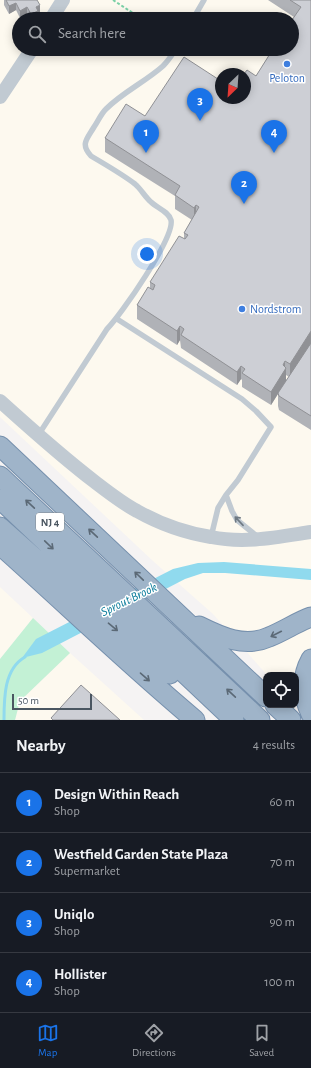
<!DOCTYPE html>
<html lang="en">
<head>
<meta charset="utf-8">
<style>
	:root { --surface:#171b24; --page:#20242c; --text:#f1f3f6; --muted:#9ea1a6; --line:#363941; --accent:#1a73e8 }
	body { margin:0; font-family:"Alegreya Sans",sans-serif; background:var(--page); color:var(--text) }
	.controls { position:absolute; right:12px; bottom:12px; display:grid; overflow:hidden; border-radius:8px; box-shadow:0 2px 10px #0003 }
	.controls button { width:36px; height:36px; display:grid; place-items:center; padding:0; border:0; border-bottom:1px solid var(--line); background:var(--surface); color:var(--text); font:20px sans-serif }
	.compass { position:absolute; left:215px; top:68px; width:36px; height:36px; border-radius:50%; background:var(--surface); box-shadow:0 2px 10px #0003; rotate:205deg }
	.scale { position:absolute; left:12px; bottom:10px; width:80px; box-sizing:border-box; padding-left:4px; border:2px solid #4a5661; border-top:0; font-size:11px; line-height:14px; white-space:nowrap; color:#4a5661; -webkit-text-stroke:3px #fff; paint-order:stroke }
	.you { position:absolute; left:147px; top:254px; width:14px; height:14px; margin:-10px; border:3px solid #fff; border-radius:50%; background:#1a73e8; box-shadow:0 0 0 6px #1a73e833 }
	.badge { display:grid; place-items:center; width:26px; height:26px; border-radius:50%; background:var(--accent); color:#fff; font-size:13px; font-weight:700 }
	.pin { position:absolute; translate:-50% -33px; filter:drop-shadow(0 1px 2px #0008) }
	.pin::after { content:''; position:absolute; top:21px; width:14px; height:12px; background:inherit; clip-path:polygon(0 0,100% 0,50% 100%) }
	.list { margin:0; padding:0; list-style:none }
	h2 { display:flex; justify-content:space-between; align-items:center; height:52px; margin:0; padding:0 16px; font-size:17px }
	h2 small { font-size:13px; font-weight:400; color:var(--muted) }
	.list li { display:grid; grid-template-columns:26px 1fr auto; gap:12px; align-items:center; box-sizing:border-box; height:60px; padding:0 16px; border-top:1px solid var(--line) }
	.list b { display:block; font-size:15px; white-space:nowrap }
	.list p { margin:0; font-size:13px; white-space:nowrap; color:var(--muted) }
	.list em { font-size:13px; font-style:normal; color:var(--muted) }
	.icon { flex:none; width:22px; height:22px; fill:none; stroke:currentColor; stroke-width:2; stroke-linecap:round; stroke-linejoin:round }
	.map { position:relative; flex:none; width:311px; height:720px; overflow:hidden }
	.search { position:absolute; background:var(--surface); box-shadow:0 2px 10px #0003; left:12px; right:12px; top:12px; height:44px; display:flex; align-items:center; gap:10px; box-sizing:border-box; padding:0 14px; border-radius:22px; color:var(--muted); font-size:15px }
	.sheet { height:292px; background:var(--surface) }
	nav { display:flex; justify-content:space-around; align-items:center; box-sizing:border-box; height:56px; border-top:1px solid var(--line); background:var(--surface); font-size:11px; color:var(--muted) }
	nav a { display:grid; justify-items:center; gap:2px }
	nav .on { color:var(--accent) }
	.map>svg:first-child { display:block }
	.commercial { fill:#fdf9ef; fill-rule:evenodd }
	.green { fill:#c3f1d5 }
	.water { fill:#90daee }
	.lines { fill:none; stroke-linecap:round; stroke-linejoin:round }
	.stream { stroke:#90daee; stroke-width:3 }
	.trunk-casing { stroke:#7690ad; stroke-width:21 }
	.path { stroke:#7ad0a6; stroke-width:2; stroke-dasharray:3 2; stroke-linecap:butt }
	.service { stroke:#c1cad2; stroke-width:5.5 }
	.tertiary { stroke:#c1cad2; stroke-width:14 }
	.trunk { stroke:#9fb4c9; stroke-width:19 }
	.wall { fill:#b0b2b7; fill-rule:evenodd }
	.shaded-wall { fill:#909195 }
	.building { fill:#cdcfd5; stroke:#909195 }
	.oneway { stroke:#5b6976 }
	.oneway2 { stroke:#6e7983 }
	.shop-dot { fill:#3f7fe0; stroke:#fff; stroke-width:1.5 }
	.labels { text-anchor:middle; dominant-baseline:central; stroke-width:3; stroke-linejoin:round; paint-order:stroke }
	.shield { fill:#fff; stroke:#808990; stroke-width:1 }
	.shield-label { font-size:11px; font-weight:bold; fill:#4a5661 }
	.shop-label { font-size:12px; fill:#366cbe; stroke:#fff }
	.water-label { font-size:13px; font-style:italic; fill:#0c7c9b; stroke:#fff }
</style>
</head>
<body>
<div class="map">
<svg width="311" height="720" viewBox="0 0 311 720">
	<rect width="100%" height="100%" fill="#f5f3f3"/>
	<path class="commercial" d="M0,0H311V718L296,704V675H267L213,614L153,561L0,417ZM19,19H292V49H19ZM221,74H245V98H221Z
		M0,587L33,618L0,659Z
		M70,653L144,720H15L20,701Z"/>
	<path class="green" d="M33,618L70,653L20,701L15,720H0V659Z"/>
	<path class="water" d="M224,562L311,569V580L225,573H203L185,579L42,653L22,658L36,639L173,569L198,563Z"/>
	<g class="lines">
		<path class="stream" d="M4,720C4,698 4,669 25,657"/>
		<g class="trunk-casing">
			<path id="trunk" d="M0,446L266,697
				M0,476L260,720
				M0,499L234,720
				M0,527L107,622L170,674
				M0,545C65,603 128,664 195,720
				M199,626C221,637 245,648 269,637C284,631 297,622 311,617
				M311,659C301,677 302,695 311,714
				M275,705L291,720"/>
		</g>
		<path class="path" d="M113,0L142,19"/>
		<path class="service" d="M193,19L204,0
			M117,319L242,399L256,411L271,427L238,480L226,495L218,508L211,537
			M39,434L107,329C121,315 175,237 171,220C168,211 157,208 151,202C145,197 141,189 135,184C122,174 106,165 91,156C80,144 87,139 94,127C98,121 101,114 106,109C123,92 145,82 163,66C168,61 172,55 176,49
			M226,495L232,511L237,520L258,537"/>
		<path class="tertiary" d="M51,19L63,0
			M0,97L32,49
			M0,401C31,429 61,456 95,482C108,492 122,503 137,511C160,524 186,533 211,537C245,544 278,537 311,532"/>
		<use href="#trunk" class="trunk"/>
	</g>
	<path class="wall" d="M4,0H37L40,12L38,14V18L36,19H30L27,14L20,18L16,10L9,14L4,5Z
		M268,0H311V430L279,410L278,406V394L271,405L242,387V380L241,379L237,385L181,348L180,340L177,345L137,319V305L150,288V282L184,239V233L192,220L175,209V196L105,152V138L145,116L221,98L256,76L294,17ZM286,375L289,377L286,380Z"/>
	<path class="shaded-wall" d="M16,3V10L9,14V6Z
		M40,5V12L38,14V18L36,19H31V14L36,7Z
		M27,7V14L20,18V11Z
		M196,205V219L194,222V208Z
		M180,326V340L177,345V331Z
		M311,331V345L290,378V364Z
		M285,361V369L286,368V381L271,405V392L283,365Z
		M241,366V379L237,385V372Z"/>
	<path class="building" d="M6,0H37L40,5L36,7L38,11L31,14L27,7L20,11L16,3L9,6Z
		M290,0H311V331L290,364L285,361L283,365L286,368L271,392L242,373L245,369L241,366L237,372L181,335L184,329L180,326L177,331L137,305L148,287L153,290L155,285L150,282L179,236L185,239L188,235L184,233L199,207L196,205L194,208L175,195L180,186L105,138L126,104L145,116L184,57L221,81V98H245V74H244L247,70L256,76L273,49H292V20L301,7Z
		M311,343V416L279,396L278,393Z
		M81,685L120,720H53L51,718Z"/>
	<defs><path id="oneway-shaft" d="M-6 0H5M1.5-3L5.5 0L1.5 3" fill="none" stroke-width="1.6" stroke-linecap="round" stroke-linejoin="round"/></defs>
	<g class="oneway">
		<use href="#oneway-shaft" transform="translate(30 504) rotate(-137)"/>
		<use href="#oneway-shaft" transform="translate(93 533) rotate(-137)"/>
		<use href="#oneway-shaft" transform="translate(49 545) rotate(44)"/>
		<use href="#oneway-shaft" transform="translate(139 576) rotate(-136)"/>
		<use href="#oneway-shaft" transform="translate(113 627) rotate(40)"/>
		<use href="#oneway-shaft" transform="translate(276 634) rotate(153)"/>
		<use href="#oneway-shaft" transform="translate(145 677) rotate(41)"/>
		<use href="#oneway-shaft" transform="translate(231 693) rotate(-137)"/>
	</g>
	<use class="oneway2" href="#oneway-shaft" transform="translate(239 521) rotate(-133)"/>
	<g class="shop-dot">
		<circle cx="287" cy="64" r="4"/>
		<circle cx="242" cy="309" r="4"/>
	</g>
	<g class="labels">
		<rect class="shield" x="36" y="513" width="28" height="18" rx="3"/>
		<g class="shield-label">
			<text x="50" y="522">NJ 4</text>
		</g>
		<g class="shop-label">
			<text x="287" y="78">Peloton</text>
			<text x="250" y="309" text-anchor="start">Nordstrom</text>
		</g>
		<g class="water-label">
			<text transform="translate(129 600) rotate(-26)">Sprout Brook</text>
		</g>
	</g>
</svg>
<div class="controls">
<button><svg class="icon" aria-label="locate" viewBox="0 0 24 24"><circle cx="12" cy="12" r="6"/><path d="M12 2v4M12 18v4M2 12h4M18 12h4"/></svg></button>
</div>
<svg class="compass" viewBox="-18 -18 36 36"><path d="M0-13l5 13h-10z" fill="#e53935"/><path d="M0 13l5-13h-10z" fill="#9ea1a6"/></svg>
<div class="scale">50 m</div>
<div class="you"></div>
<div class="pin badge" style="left:146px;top:153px">1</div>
<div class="pin badge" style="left:244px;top:204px">2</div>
<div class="pin badge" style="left:200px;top:121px">3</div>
<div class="pin badge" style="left:274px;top:153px">4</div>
<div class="search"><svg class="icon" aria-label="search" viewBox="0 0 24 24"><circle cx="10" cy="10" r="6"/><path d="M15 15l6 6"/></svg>Search here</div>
</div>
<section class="sheet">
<h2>Nearby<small>4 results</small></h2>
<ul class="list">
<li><span class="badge">1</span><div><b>Design Within Reach</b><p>Shop</p></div><em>60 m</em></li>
<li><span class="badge">2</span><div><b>Westfield Garden State Plaza</b><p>Supermarket</p></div><em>70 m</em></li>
<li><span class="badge">3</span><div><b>Uniqlo</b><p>Shop</p></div><em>90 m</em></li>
<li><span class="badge">4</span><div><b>Hollister</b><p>Shop</p></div><em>100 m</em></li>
</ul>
</section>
<nav>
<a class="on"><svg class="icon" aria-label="map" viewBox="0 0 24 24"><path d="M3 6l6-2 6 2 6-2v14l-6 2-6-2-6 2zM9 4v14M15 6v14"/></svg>Map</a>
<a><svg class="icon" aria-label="directions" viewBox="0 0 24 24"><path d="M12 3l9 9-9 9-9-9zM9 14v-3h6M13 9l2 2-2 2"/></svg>Directions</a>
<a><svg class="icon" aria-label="saved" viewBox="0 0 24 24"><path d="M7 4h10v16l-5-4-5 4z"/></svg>Saved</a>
</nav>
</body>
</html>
